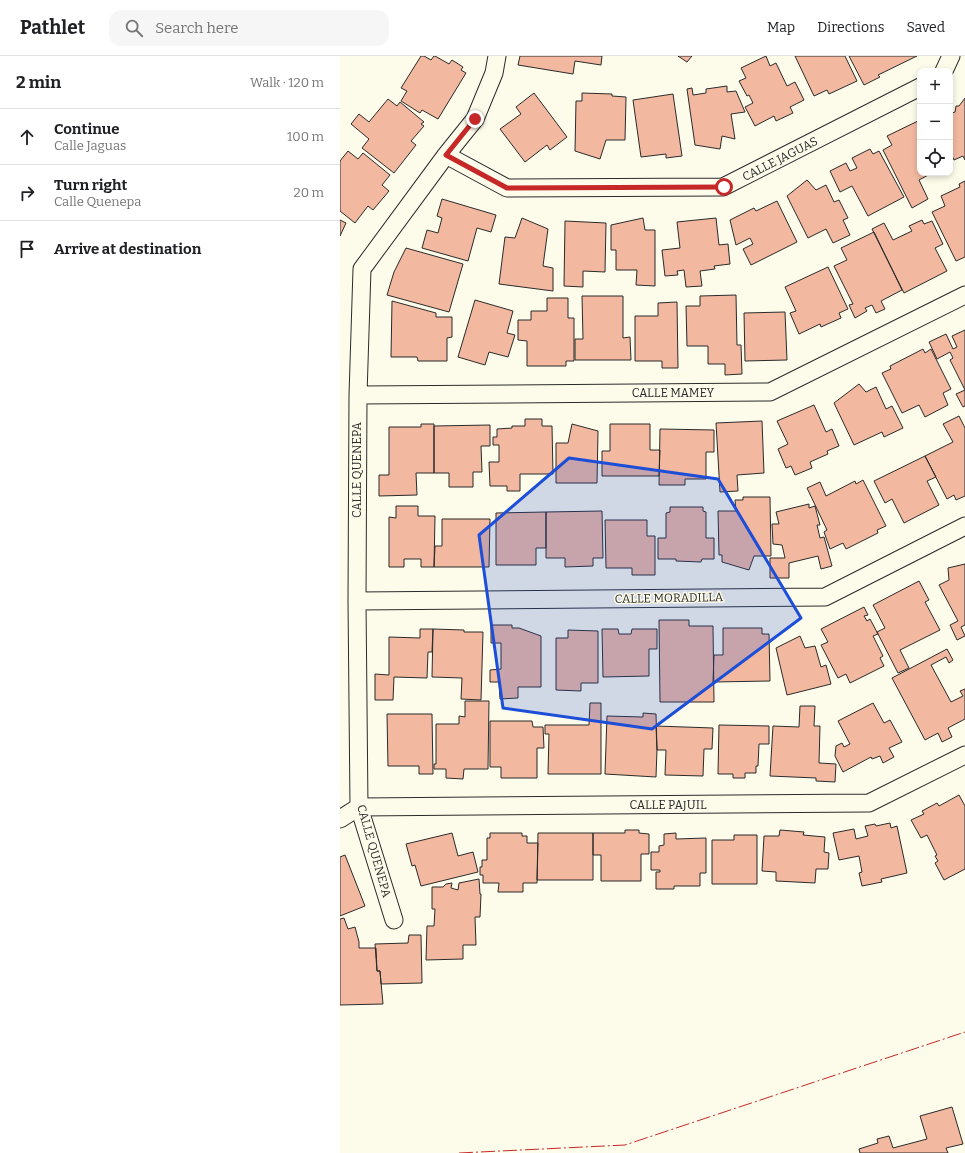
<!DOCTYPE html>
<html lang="en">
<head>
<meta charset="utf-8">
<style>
	:root { --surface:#fff; --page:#f6f6f6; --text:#202124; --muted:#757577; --line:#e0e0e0 }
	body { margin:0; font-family:Bitter,serif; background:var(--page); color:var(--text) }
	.controls { position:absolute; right:12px; top:12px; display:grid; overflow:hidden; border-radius:8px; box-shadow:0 2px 6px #0003 }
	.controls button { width:36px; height:36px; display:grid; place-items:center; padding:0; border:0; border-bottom:1px solid var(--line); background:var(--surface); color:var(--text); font:20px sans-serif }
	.stop { position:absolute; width:12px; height:12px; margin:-9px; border:3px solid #c62828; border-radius:50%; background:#fff }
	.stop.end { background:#c62828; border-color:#fff; box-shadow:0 1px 4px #0008 }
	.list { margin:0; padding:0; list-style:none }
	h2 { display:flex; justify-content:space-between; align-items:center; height:52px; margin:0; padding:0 16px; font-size:17px }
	h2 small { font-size:13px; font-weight:400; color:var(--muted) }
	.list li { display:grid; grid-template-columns:26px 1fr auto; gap:12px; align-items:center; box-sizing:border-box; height:56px; padding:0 16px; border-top:1px solid var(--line) }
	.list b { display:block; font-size:15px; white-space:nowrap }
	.list p { margin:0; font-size:13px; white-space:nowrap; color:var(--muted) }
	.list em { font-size:13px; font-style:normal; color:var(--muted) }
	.icon { flex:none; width:22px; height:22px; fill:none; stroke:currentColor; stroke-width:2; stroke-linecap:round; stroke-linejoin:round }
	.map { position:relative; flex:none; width:625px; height:1097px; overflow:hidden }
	header { display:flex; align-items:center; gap:24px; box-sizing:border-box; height:56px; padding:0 20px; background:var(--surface); border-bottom:1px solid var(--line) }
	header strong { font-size:19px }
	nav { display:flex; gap:22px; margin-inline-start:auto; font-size:14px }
	.search { width:280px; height:36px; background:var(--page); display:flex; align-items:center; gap:10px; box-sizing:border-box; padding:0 14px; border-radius:12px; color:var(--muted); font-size:15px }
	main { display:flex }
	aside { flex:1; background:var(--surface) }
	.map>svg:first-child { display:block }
	.building { fill:#f2b8a0; stroke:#2b2b2b }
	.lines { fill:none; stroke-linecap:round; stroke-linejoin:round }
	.minor-casing { stroke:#2b2b2b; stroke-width:19 }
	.minor { stroke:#fdfbea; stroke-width:17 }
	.power { stroke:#c62828; stroke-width:1; stroke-dasharray:14 3 2 3; stroke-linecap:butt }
	.route { stroke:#c62828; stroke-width:5 }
	.marked { fill:#1d4ed8; fill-opacity:0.2; stroke:#1d4ed8; stroke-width:3; stroke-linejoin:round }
	.labels { text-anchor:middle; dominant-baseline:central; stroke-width:3; stroke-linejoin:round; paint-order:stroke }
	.street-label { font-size:12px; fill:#2b2b2b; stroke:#fdfbea }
</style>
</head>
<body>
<header>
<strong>Pathlet</strong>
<div class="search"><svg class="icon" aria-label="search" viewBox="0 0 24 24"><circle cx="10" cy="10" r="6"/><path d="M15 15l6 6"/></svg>Search here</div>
<nav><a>Map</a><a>Directions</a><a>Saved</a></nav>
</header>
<main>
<aside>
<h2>2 min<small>Walk · 120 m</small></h2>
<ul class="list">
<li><svg class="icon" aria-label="ahead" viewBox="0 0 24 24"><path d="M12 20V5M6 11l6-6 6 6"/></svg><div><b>Continue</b><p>Calle Jaguas</p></div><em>100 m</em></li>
<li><svg class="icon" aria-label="right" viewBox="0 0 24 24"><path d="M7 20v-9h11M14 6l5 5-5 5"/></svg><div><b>Turn right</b><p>Calle Quenepa</p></div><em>20 m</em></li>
<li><svg class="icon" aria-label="arrive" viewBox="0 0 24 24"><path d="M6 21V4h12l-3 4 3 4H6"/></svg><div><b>Arrive at destination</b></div></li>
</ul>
</aside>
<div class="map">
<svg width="625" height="1097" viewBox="0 0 625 1097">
	<rect width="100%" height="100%" fill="#fdfbea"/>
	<path class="building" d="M81,0H84L91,4L94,0H95L109,8L112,4L123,11L121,14L126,17L98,63L82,54L80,57L61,45L67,35L61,32Z
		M180,0H262L261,9L235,5L233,18L178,9Z
		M338,0H352L347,6Z
		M426,0L430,10L436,7L447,30L455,26L464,44L450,51L453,57L436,65L434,60L415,70L405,51L413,47L409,39L407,40L399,25L406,22L401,12Z
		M455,0H505L517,25L489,38L487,34L474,40Z
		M509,0H577L538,19L540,21L524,29Z
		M387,30V36L396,35L405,56L391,58L395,83L382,80L380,93L355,89L347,33L352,32L353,39L366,37V33Z
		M194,37L227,81L210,94L207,89L185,106L160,73L181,58L176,51Z
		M242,37L272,38V40L286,41L285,84H266L260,103L235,95L236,45H242Z
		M333,38L342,100L326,102V98L301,101L293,44Z
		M625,42V104L623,100L614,104L610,95V78L612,77L610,72V53L612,57L615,56L616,50H619Z
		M48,43L57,50L60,46L84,66L81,68L84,70L71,85L76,89L54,117L22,92L29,83L11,68L19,58L29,66Z
		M580,64V117H592L579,124L588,143L572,152L543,94L552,89L547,80Z
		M530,93L533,98L539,95L564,141L528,160L512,130L500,136L490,115L506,107L510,115L517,112L512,102Z
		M8,95L18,103L23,97L50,119L42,129L49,135L33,154L28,150L15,167L0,155V105Z
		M467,124L476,134L486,129L494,146L499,144L508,162L503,164L510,179L493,187L486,173L468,182L447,140Z
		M625,125V201L616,205L592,156L605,150L601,140L620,131L619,128Z
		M102,143L156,159L151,176L137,172L128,205L82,192L87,174L98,177L102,162L97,160Z
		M437,145L457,186L411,209L403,193L413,188L410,182L396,189L390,164L414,152L416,155Z
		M182,162L208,173L203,210L213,212V235L159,228L165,181L175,182Z
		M303,162L305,174H315V230L296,229L297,214H276V194H271V169Z
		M376,162L379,189L388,188L390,208L374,210L375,213L360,215L362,230L346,231L344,214L337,215L338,219L325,220L322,194L340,192L337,166Z
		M0,164L6,167L0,180Z
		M582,164L584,168L592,165L603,188L595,192L607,215L564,237L532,173L544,167L553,184L572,175L569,170Z
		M225,165L266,167L265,216L243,215V231L224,230Z
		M534,176L562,234L541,245L545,253L536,257L532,249L525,252L527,255L515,262L509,249L513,248L494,210L507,204L501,192Z
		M66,192L123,208L109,256L47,239L54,216Z
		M488,211L508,253L499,257L501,262L481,271L480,268L459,278L450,257L456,255L445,231Z
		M396,239L397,289H401L402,318L385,319V308H368V290H347L346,250H360V240Z
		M242,240H283V282L290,281L291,304H235V283H243Z
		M207,242H228V262H234V305H226V310H187V285L178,284V264H191V255H207Z
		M135,244L173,255L167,277L175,279L168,301L149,296L145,309L118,301Z
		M52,245L96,257V261H112V281L107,282V305H78L77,301H51Z
		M337,246L338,312H322V305H295V260H318V247Z
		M445,256L447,304L405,305L404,257Z
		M625,274V350L623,351L616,338L625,334L610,304L613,302L610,296L597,303L589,286L606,278L613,293L617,291L612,280Z
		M583,293L585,297L591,293L611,333L603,337L608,349L585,361L579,349L562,357L542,317L551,313L550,310Z
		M519,328L526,336L536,331L546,353L552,350L563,372L544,381L542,376L514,389L494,347Z
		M474,349L486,376L492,373L499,390L487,395L488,398L470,406L472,412L455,419L451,410L446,412L438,393L448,388L437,365Z
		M619,360L625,372V440L616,444L614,439L607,443L585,400L613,386L603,368Z
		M185,363H202V370H212L213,418H180V435H167V430H150L149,406H159V389H153V381H157V373L172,372V370H185Z
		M422,365L424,417L397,419L398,435L380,436L376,367Z
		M81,368H94V417H76L77,439L39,440V419H49V371H81Z
		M232,368L258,375L257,427H216V387H228Z
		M270,368H310V394H320L319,420H262V395H270Z
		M150,369V390H141L142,416H133V431H109V417H94V370Z
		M320,373L374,374V396H366V423H345V429H319Z
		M585,400L596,421L587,425L599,449L564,467L552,443L545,447L534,425Z
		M523,424L546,470L537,474L538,477L506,493L503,487L490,493L484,476L487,474L467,432L480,426L486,440L515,425L516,428Z
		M403,441H430L431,500H414L409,514L382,506V499H379L378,455H396L395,444H403Z
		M469,448V452L475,450L480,469H477L480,482L484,481L492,510L481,513L478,500L449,507V522H430V502H445L442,489L433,488L432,468H439L436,456Z
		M56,450H78V460H95L94,511H81V503H64V511H49V461L56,462Z
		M330,451H363V455L366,456V482H374V503H362L361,506L336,505V503H318V482H326V457L330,456Z
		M262,455L263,502H253V510L225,511V502H206V456Z
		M206,456V492H196V509H156V457Z
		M102,463H150L149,511H94L95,490H102Z
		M265,464H307V480H315V519H292V512H266Z
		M625,508V569L621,571L625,580L617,584L610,569L618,565L599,529L609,524L608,512Z
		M579,525L589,544L585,546L600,574L560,594L569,612L558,617L537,576L545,572L533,549Z
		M524,551L528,559L524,560L527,565L530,563L538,578L533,580L543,600L540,602L544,610L510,627L506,618L498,622L481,589L488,586L481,573Z
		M319,564H349V570H373L374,646H320Z
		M151,569H172V572H179L201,580V631H178V642L160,643L159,626H150V614L161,613V587H151Z
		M383,572H422V578H429L430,625L373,626L374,599H383Z
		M80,573H93L92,596H88L87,622L54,621L53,644H35V618L49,619V581L80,582Z
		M93,573L124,574V576H143L141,644L121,643L122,622L92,621Z
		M262,573H278L279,578H291L292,573H317V593H309V620L263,621Z
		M228,574L258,575V627H241V635L216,634V582H228Z
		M460,580L465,592L475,590L481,611L486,609L491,628L447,639L436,592Z
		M607,593L613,604L609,607L606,601L591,609L611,646L623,640L620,635L625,633V663L608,672L612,681L602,686L598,677L585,684L552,622Z
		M125,645H149L148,713H124L123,723L106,722V713H94V708H96V668H119V660L125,661Z
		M250,647H261V718H208L209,678H205V669H249Z
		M533,647L544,667L550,664L562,686L549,692L554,701L543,707L540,700L532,703L531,701L503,716L495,700L496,690L502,687L504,691L510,688L498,665Z
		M460,650H475L474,670H480L479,707L496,708L495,726L476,725V722L430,720L433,670L459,671Z
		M303,657L316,658L317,694L316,721L265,718L267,660L303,661Z
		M47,658H92L93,718H79V710H48Z
		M150,665H192L193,671H203L204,692H197V722H161V711H150Z
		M379,669L429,670V688H419L418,710H416V717H405V722H393V718H378Z
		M316,670L373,672L372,693H364L363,720L325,719L326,694H317Z
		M619,739L625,750V813L604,824L595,807L598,805L595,800L597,799L587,779L581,782L571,764L584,758L582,755L597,747L599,750Z
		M550,767L551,772L557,770L567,817L541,823L542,826L522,830L519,817L522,816L519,800L499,804L493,777L514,773L516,783L528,780L525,770L535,768L536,770Z
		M285,774H299V777L309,778V798H301V825H261V799H253V777H285Z
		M440,774L464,776L463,779L485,781L484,796L489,797L488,813H476L475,827L436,825V816L422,815L424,780H439Z
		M112,777L118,800L133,796L138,816L81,830L75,809L72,810L66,788Z
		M150,777H182V780H187V787H198L197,827H183V836H158L159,827H143V819H140V811H142V804H147V782H150Z
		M198,777H253V824H197Z
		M336,777V783L366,782V817H360V830H334V833H316V816H320V814H311V796H319V790L324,789V778Z
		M394,779H417V828H372V784H394Z
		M5,799L25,850L0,860V801Z
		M139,823L140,838H141L140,861H135L136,889H123V903L86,904L87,870H94L95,853H92V831H103L106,828L112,827L111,832L118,834L119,827Z
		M4,862L8,873L15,871L19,886V892H36L37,915H40L43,948L0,949V863Z
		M69,879H81L82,927L41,928L40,915H37L35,888L68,887Z
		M612,1051L623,1088L606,1092L608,1097H520L519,1093L538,1087L537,1083L549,1080L553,1092L587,1083L580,1060Z"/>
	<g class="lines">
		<g class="minor-casing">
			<path id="minor" d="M604,15L611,0
				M106,99L167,132L383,131L580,31
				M18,339L430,336L625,239
				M17,545L485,541L625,470
				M0,763L19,751L529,747L625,699
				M54,864L19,751L17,545L18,339L22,213L106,99L135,63L154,17L157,0"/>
		</g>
		<use href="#minor" class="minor"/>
		<path class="power" d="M119,1097L285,1089L625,976"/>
	</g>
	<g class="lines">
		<path class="route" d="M135,63L106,99L167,132L384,131"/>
	</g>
	<path class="marked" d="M229,402L378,423L461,562L312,673L163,652L139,479Z"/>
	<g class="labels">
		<g class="street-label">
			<text transform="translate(440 103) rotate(-27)">CALLE JAGUAS</text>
			<text x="333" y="337">CALLE MAMEY</text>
			<text transform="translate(17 414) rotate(-90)">CALLE QUENEPA</text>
			<text transform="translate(329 542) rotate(-1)">CALLE MORADILLA</text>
			<text x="328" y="749">CALLE PAJUIL</text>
			<text transform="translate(34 795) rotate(74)">CALLE QUENEPA</text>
		</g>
	</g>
</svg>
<div class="controls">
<button>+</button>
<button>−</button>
<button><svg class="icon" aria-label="locate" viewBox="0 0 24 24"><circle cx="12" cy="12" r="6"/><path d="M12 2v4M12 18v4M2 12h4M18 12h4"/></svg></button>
</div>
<div class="stop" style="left:384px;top:131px"></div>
<div class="stop end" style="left:135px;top:63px"></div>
</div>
</main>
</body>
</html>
